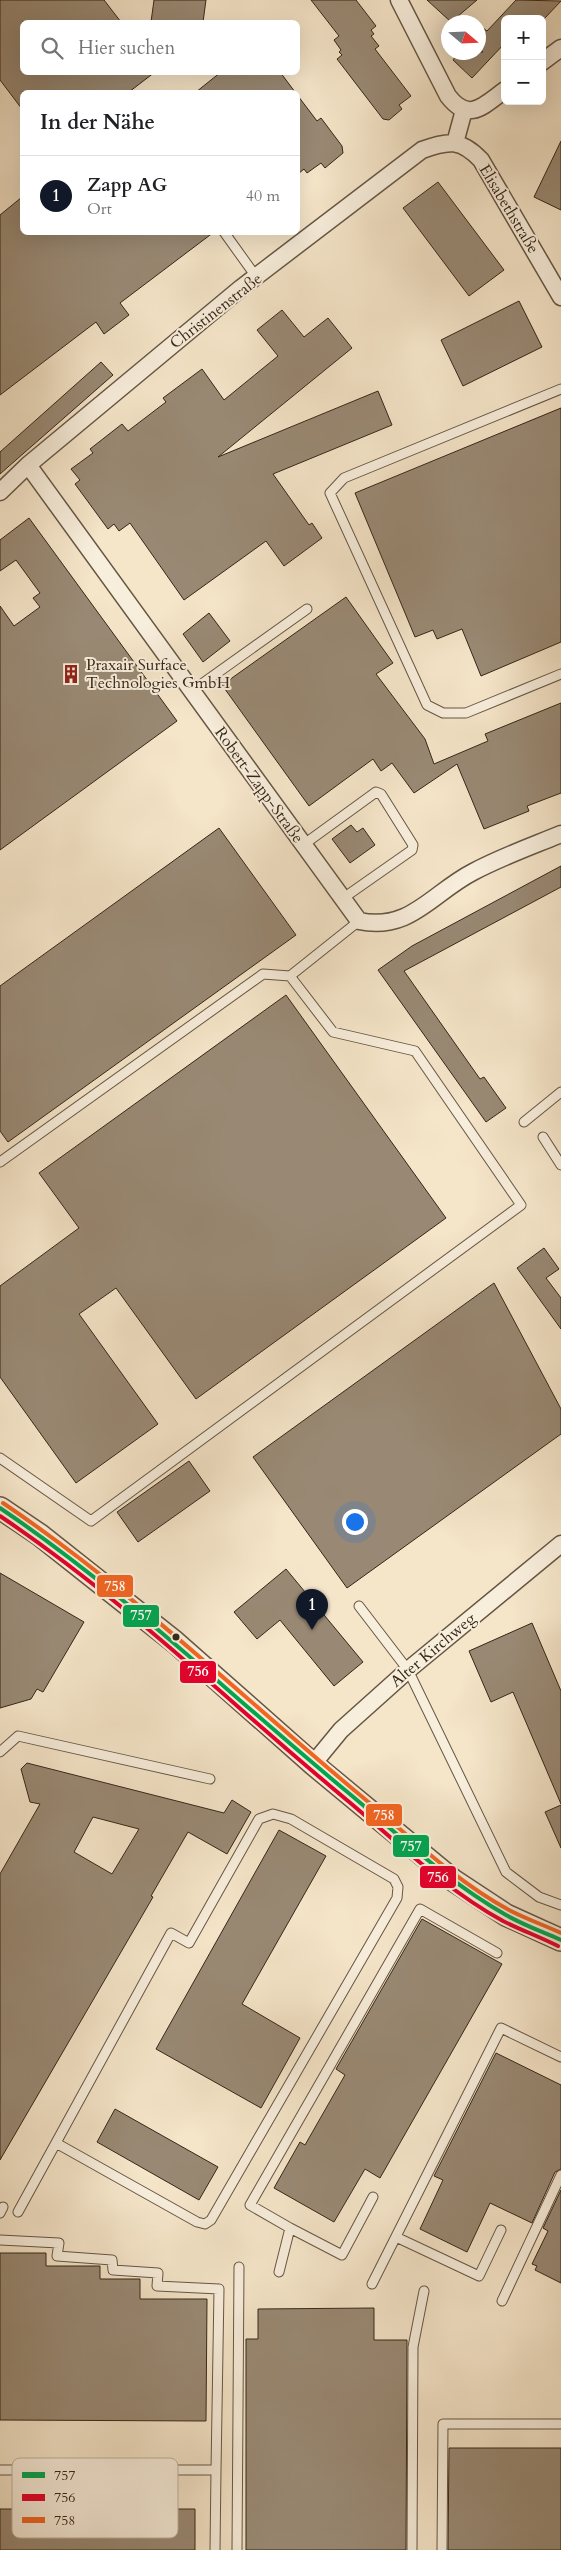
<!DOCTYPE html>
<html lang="de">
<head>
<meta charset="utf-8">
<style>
	:root { --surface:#fff; --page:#f2f2f2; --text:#202124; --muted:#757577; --line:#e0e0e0; --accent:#111827 }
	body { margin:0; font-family:Cardo,serif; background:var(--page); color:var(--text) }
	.controls { position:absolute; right:15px; top:15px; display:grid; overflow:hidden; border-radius:8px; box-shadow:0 5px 20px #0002 }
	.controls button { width:45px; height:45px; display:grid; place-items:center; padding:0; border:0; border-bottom:1px solid var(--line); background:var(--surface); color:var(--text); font:25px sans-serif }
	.compass { position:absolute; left:441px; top:15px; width:45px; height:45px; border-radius:50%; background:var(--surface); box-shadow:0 5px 20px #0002; rotate:109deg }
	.you { position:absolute; left:354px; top:1521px; width:18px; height:18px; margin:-12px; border:4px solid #fff; border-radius:50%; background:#1a73e8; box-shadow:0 0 0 8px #1a73e833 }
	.badge { display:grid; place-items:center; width:32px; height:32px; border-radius:50%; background:var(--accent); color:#fff; font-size:16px; font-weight:700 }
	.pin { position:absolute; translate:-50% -41px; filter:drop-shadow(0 1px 2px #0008) }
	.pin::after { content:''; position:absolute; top:26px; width:18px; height:15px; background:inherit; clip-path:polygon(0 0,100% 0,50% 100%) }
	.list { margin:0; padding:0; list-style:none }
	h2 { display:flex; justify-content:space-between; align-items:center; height:65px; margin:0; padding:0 20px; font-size:21px }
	h2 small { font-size:16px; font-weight:400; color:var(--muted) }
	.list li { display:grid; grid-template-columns:32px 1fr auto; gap:15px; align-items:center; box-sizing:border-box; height:80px; padding:0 20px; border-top:1px solid var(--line) }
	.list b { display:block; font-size:19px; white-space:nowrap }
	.list p { margin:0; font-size:16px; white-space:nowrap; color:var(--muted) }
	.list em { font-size:16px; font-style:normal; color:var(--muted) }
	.icon { flex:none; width:28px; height:28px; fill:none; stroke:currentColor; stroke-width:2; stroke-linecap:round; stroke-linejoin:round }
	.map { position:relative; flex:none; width:561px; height:2550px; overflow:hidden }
	.search { position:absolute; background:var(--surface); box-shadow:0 5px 20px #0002; left:20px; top:20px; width:280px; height:55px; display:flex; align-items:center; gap:12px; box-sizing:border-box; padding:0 18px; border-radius:8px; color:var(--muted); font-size:19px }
	.panel { position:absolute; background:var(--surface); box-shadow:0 5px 20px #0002; left:20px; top:90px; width:280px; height:145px; border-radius:8px }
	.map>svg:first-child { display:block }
	.building { fill:#998974; stroke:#352617; fill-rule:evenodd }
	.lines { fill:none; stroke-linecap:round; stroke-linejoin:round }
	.service-casing { stroke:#655644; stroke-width:11 }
	.minor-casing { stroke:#655644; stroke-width:19 }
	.tertiary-casing { stroke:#655644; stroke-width:24 }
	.service { stroke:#f8eedc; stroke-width:9 }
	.minor { stroke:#f8eedc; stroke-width:16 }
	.tertiary { stroke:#f8eedc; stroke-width:21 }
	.bus-1-casing { stroke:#f8eedc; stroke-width:8 }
	.bus-2-casing { stroke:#f8eedc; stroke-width:8 }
	.bus-3-casing { stroke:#f8eedc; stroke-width:8 }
	.bus-1 { stroke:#00a651; stroke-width:4 }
	.bus-2 { stroke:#e4002b; stroke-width:4 }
	.bus-3 { stroke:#f26522; stroke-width:4 }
	.bus-dot { fill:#352617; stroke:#f8eedc; stroke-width:2 }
	.labels { text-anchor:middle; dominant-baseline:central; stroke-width:4; stroke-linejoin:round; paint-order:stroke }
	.street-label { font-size:16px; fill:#352617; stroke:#f8eedc }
	.poi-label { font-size:16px; fill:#352617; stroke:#f8eedc; text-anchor:start }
	.key { fill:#f8eedc; stroke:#beb2a1; stroke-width:1 }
	.key-label { font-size:14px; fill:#352617 }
	.line-badge { stroke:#f8eedc; stroke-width:2 }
	.badge-label { font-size:14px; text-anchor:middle; font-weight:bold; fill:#fff }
</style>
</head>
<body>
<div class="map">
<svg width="561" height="2550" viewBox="0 0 561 2550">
	<rect width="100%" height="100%" fill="#f5e5c9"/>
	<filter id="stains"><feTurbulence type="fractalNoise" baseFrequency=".004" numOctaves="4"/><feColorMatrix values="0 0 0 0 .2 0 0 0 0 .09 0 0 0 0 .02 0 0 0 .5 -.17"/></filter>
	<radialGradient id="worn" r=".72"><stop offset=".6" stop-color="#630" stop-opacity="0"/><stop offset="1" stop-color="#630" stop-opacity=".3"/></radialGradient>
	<path class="building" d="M0,0H104L121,22H22V72H155L129,92H22V109L0,80Z
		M154,0H206L203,22H151Z
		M311,0H356L376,26L371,30L374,34L371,36L379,46L375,49L411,96L399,105L402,109L389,120L383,119L337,59L342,55L339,52L341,50L334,40L339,36Z
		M427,0H477L451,22Z
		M516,0L561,1L544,19H505V43L472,78L453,60L459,52H483L478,48V24L487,31Z
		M221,72H280L295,92H196Z
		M298,96L317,121L321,118L342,146L343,153L325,168L321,163L307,173L304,169L298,174Z
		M561,141V210L534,197Z
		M438,182L504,270L469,296L403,208Z
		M22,197V232H214L120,303L129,315L104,334L96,322L0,395V215Z
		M519,301L542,347L463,386L441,340Z
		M282,310L304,337L328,318L352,348L218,457L378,391L392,425L273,474L309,525L312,523L322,538L284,566L266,541L184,600L130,523L119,531L114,524L108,529L75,484L80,480L71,469L93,453L90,449L122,424L128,431L166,402L163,398L202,369L224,400L278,356L257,330Z
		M101,362L113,375L0,474V452Z
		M561,408V642L481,676L462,629L437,639L433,630L415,637L355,493Z
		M29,518L177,721L0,850V606L14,626L40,607L33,598L40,593L16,560L0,571V540Z
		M346,597L393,663L376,674L425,739L434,764L488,741L485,734L561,703V793L527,806L529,811L484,829L457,764L414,793L392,763L381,771L373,759L309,806L222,685Z
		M209,613L230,641L203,662L183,634Z
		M351,825L357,832L363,828L375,845L350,863L332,839Z
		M219,828L296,935L8,1142L0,1131V986Z
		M561,866V887L404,971L480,1079L484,1077L506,1108L486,1122L378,970L412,946Z
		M286,995L446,1218L196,1399L116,1288L79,1314L158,1424L76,1483L0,1377V1286L79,1228L39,1173Z
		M544,1248L559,1269L546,1278L561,1298V1329L517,1268Z
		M494,1283L561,1409V1434L347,1588L253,1457Z
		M189,1461L210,1491L138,1542L117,1512Z
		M286,1569L363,1662L334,1686L280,1620L257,1639L234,1612Z
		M0,1573L84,1622L43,1692L37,1689L31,1699L0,1708Z
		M532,1623L561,1691V1804L513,1692L491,1702L469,1651Z
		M27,1763L224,1813L232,1800L251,1812L227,1854L188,1832L151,1896L153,1897L0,2160V1874L40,1804L30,1802L21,1769ZM93,1817L139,1829L112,1874L74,1852Z
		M561,1805V1848L545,1812Z
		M279,1830L326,1856L242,2004L300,2038L261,2108L156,2049Z
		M422,1919L502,1964L380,2178L365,2169L334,2222L274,2188L300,2142L305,2145L345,2075L336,2069Z
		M496,2053L561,2085V2169L555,2172L532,2223L490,2203L467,2252L420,2229L443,2180L434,2176Z
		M115,2109L218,2167L199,2200L97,2142Z
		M561,2190V2283L535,2270L537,2266L532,2264L548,2231L543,2228Z
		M0,2253H46V2266H100V2279H140V2299H207L206,2421L0,2420Z
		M374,2308V2340H407L406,2550H246V2339H258V2309Z
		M449,2448H561V2550H448Z
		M0,2509H195V2550H0Z"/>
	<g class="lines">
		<g class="service-casing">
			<path id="service" d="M224,232L257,278
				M561,389L344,478L330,493L427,705L443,713H466L561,674
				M192,691L307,609
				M303,845L376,792L381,794L413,845L412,850L342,899
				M524,1122L561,1092
				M543,1137L561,1165
				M0,1162L263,974L290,976L359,921
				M0,1458L91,1521L521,1205L415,1051L333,1032L290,976
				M359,1606L408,1670L506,1872L539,1897L561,1905
				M0,1752L18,1736L210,1779
				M18,2212L171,1933L189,1943L259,1819L273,1814L291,1819L394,1879L398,1887L397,1898L211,2220L205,2224L197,2222L56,2143
				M0,2213L3,2207
				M290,2228L342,2255L373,2197
				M396,2237L479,2276L501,2230
				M0,2240L59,2243L57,2256L112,2260L113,2270L158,2273L157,2286L219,2289L216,2470H0
				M279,2272L290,2228L250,2205L420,1909L497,1953
				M372,2284L501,2028L561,2057
				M502,2301L561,2175
				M215,2550L216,2470
				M237,2550L239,2267
				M412,2550L413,2347L424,2291
				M442,2550L443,2424H561"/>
		</g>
		<g class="minor-casing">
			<path id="minor" d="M399,0L448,96C469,123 483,106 505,90
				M542,62L561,48
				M455,143L464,110
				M28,465L359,921C410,932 432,893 473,872C501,857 532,846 561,834
				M0,492L28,465L241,288L422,150C449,140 461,139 481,160L561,297
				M313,1764L341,1730L408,1670L561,1544"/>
		</g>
		<g class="tertiary-casing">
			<path id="tertiary" d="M0,1508L40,1535L175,1642L313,1764L453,1880L506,1915L561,1940"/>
		</g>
		<use href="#service" class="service"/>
		<use href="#minor" class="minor"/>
		<use href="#tertiary" class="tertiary"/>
		<g class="bus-1-casing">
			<path id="bus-1" d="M0,1508C126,1593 234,1699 351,1795C400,1836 449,1883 506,1915C523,1925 543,1932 561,1940"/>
		</g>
		<g class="bus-2-casing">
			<path id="bus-2" d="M0,1516C125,1600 232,1705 348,1801C397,1842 446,1890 503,1921C521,1930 540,1937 558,1946"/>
		</g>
		<g class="bus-3-casing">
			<path id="bus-3" d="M3,1503C129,1588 238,1693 354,1790C404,1831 452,1879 509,1910C526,1919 544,1925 561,1933"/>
		</g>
		<use href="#bus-1" class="bus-1"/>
		<use href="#bus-2" class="bus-2"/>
		<use href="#bus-3" class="bus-3"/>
	</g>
	<defs>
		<g id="building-bare" transform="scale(1.5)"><path d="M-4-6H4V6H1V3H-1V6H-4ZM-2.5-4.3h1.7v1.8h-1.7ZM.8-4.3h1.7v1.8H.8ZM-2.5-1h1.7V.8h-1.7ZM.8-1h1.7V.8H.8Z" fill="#8f2418" stroke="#f8eedc" stroke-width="2.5" paint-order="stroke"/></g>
	</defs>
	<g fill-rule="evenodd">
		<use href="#building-bare" x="71" y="674"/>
	</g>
	<circle class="bus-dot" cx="176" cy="1637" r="4.5"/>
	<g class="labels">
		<g class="street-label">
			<text transform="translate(509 209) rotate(59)">Elisabethstraße</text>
			<text transform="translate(216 311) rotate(-38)">Christinenstraße</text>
			<text transform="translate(259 785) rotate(54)">Robert-Zapp-Straße</text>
			<text transform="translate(433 1650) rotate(-40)">Alter Kirchweg</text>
		</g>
		<g class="poi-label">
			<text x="86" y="665">Praxair Surface<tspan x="86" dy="18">Technologies GmbH</tspan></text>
		</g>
	</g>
	<rect x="12" y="2458" width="166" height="80" rx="8" class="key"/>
	<rect x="22" y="2472" width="23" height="6" fill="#00a651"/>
	<rect x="22" y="2494" width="23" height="7" fill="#e4002b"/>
	<rect x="22" y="2517" width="23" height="6" fill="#f26522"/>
	<g class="key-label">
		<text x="54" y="2480">757</text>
		<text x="54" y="2502">756</text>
		<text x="54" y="2525">758</text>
	</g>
	<g class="line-badge">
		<rect x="96" y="1574" width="38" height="24" rx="5" fill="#f26522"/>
		<rect x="122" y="1604" width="38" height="24" rx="5" fill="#00a651"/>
		<rect x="179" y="1660" width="38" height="24" rx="5" fill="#e4002b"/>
		<rect x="365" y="1803" width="38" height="24" rx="5" fill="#f26522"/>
		<rect x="392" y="1834" width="38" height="24" rx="5" fill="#00a651"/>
		<rect x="419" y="1865" width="38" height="24" rx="5" fill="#e4002b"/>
	</g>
	<g class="badge-label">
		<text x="115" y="1591">758</text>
		<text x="141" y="1620">757</text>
		<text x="198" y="1676">756</text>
		<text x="384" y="1820">758</text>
		<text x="411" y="1851">757</text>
		<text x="438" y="1882">756</text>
	</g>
	<rect width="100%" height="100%" filter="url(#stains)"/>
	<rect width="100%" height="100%" fill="url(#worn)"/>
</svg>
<div class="controls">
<button>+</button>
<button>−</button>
</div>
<svg class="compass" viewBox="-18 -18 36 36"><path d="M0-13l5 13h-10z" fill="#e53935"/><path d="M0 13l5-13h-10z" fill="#757577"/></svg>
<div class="you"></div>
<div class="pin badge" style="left:312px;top:1630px">1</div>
<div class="search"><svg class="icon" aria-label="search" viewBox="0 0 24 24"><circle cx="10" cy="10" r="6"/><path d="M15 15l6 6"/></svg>Hier suchen</div>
<section class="panel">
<h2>In der Nähe<small></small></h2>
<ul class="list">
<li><span class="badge">1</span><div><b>Zapp AG</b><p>Ort</p></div><em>40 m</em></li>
</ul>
</section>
</div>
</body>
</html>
